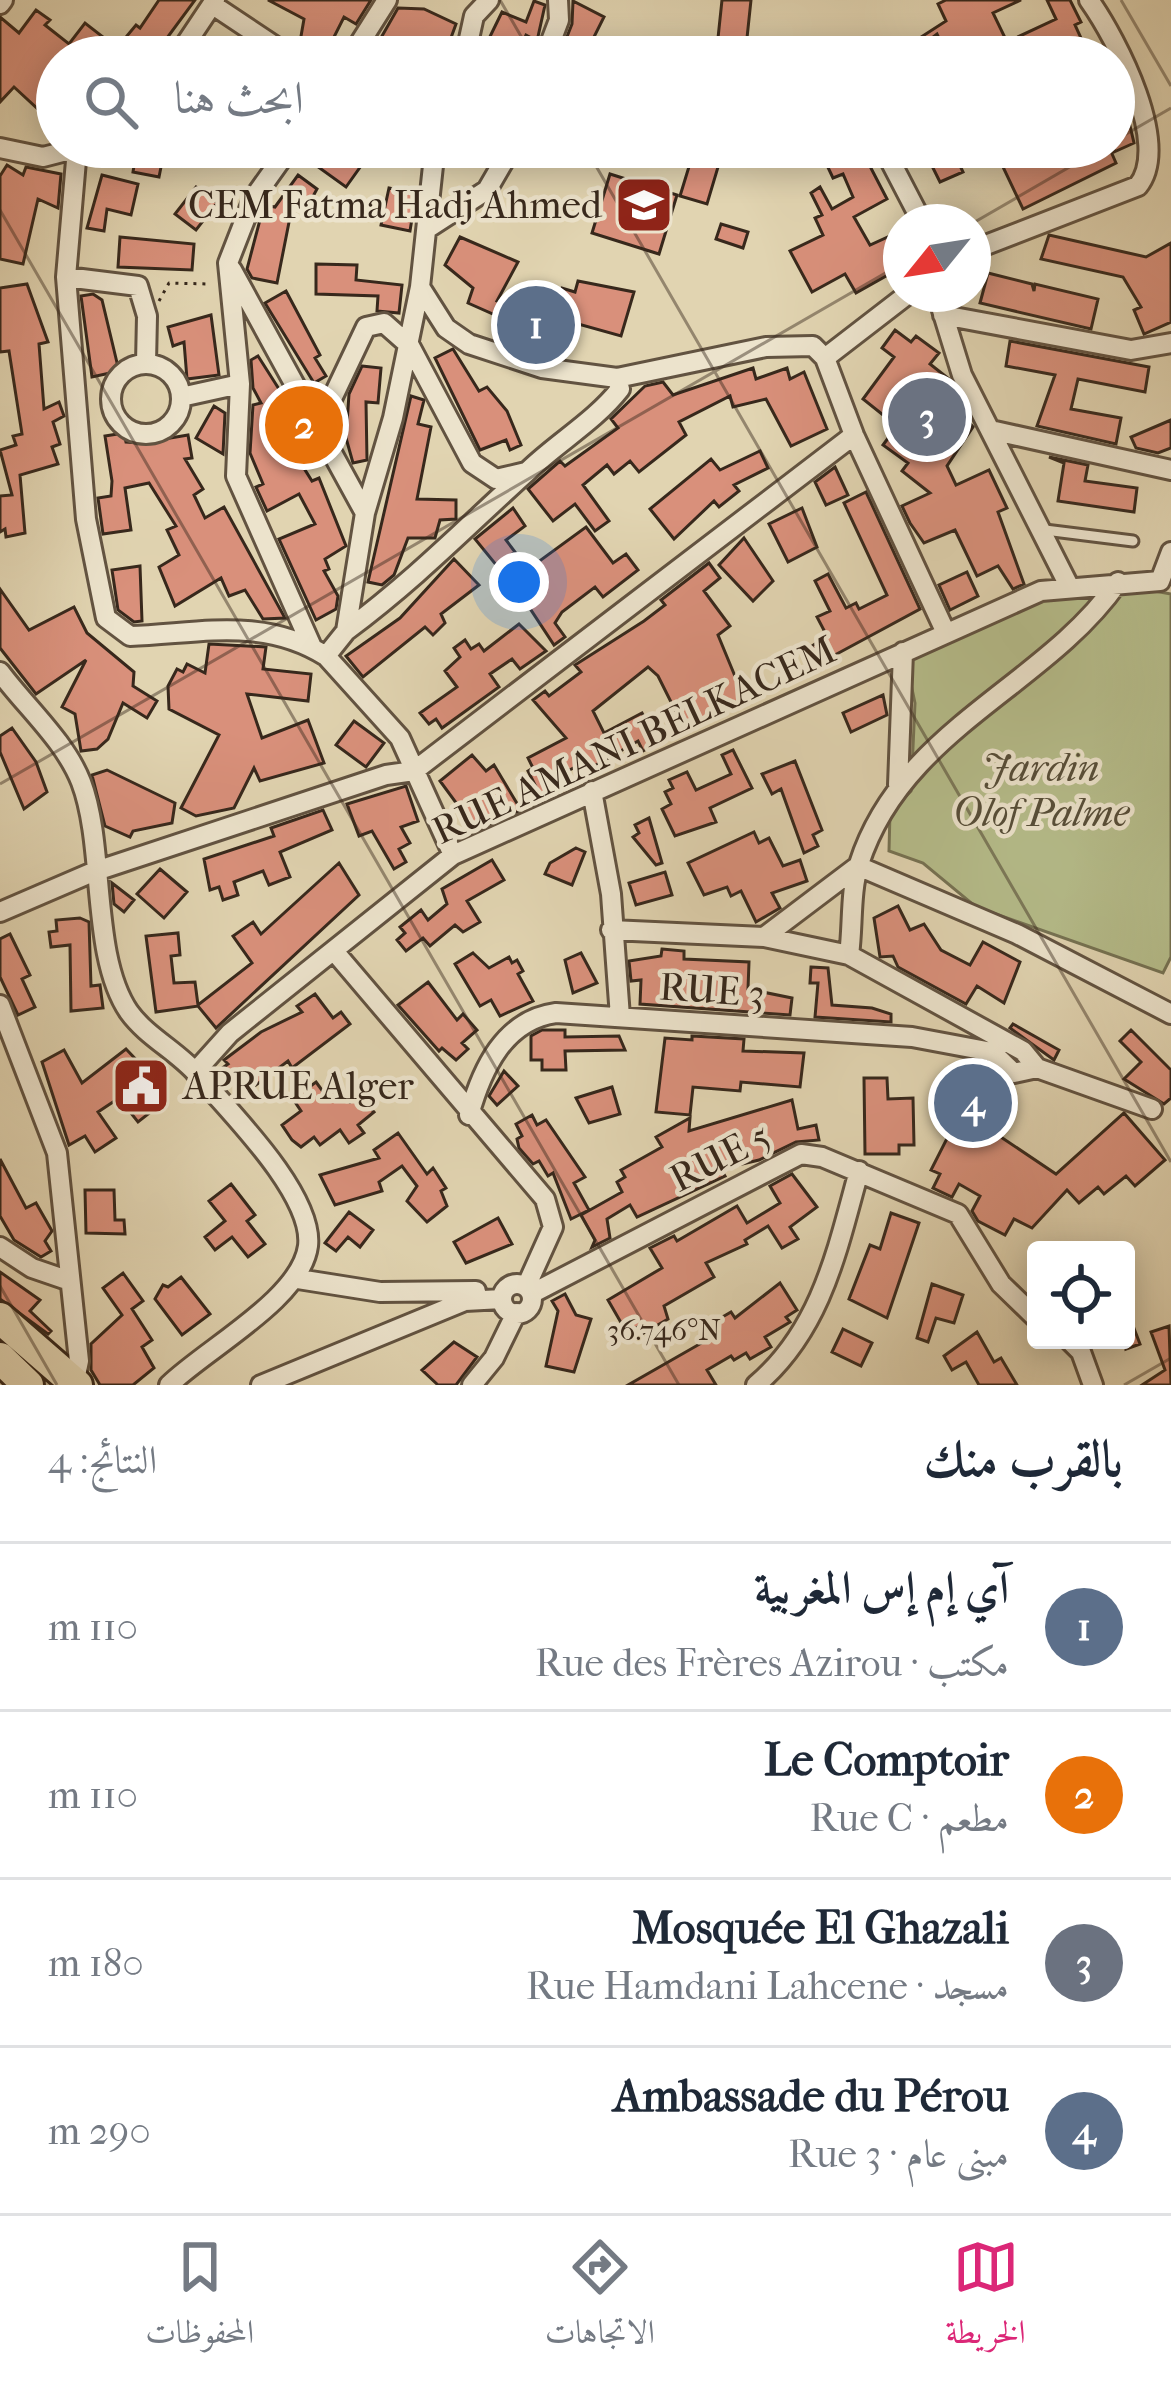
<!DOCTYPE html>
<html lang="ar">
<head>
<meta charset="utf-8">
<style>
	:root { --surface:#fff; --page:#f6f6f7; --text:#1f2937; --muted:#747a83; --line:#e0e1e3; --accent:#db2777 }
	body { margin:0; font-family:"IM FELL French Canon",Amiri,serif; background:var(--page); color:var(--text); direction:rtl }
	.controls { position:absolute; right:36px; bottom:36px; display:grid; overflow:hidden; border-radius:12px; box-shadow:0 6px 30px #0003 }
	.controls button { width:108px; height:108px; display:grid; place-items:center; padding:0; border:0; border-bottom:3px solid var(--line); background:var(--surface); color:var(--text); font:60px sans-serif }
	.compass { position:absolute; left:883px; top:204px; width:108px; height:108px; border-radius:50%; background:var(--surface); box-shadow:0 6px 30px #0003; rotate:240deg }
	.you { position:absolute; left:519px; top:582px; width:42px; height:42px; margin:-30px; border:9px solid #fff; border-radius:50%; background:#1a73e8; box-shadow:0 0 0 18px #1a73e833 }
	.badge { display:grid; place-items:center; width:78px; height:78px; border-radius:50%; background:var(--accent); color:#fff; font-size:39px; font-weight:700 }
	.pin { position:absolute; translate:-50% -50%; border:6px solid #fff; box-shadow:0 3px 12px #0006 }
	.list { margin:0; padding:0; list-style:none }
	h2 { display:flex; justify-content:space-between; align-items:center; height:156px; margin:0; padding:0 48px; font-size:51px }
	h2 small { font-size:39px; font-weight:400; color:var(--muted) }
	.list li { display:grid; grid-template-columns:78px 1fr auto; gap:36px; align-items:center; box-sizing:border-box; height:168px; padding:0 48px; border-top:3px solid var(--line) }
	.list b { display:block; font-size:45px; white-space:nowrap }
	.list p { margin:0; font-size:39px; white-space:nowrap; color:var(--muted) }
	.list em { font-size:39px; font-style:normal; color:var(--muted) }
	.icon { flex:none; width:66px; height:66px; fill:none; stroke:currentColor; stroke-width:2; stroke-linecap:round; stroke-linejoin:round }
	.map { position:relative; flex:none; width:1171px; height:1385px; overflow:hidden; direction:ltr }
	.search { position:absolute; background:var(--surface); box-shadow:0 6px 30px #0003; left:36px; right:36px; top:36px; height:132px; display:flex; align-items:center; gap:30px; box-sizing:border-box; padding:0 42px; border-radius:66px; color:var(--muted); font-size:45px }
	.sheet { height:828px; background:var(--surface) }
	nav { display:flex; justify-content:space-around; align-items:center; box-sizing:border-box; height:168px; border-top:3px solid var(--line); background:var(--surface); font-size:33px; color:var(--muted) }
	nav a { display:grid; justify-items:center; gap:6px }
	nav .on { color:var(--accent) }
	.map>svg:first-child { display:block }
	.green { fill:#b5bc8a; stroke:#767253; stroke-width:3 }
	.building { fill:#d9907b; stroke:#37281c; stroke-width:3 }
	.lines { fill:none; stroke-linecap:round; stroke-linejoin:round }
	.primary-tunnel { stroke:#bfb293; stroke-width:30; stroke-dasharray:30 15; stroke-linecap:butt }
	.lane-casing { stroke:#625341; stroke-width:15 }
	.street-casing { stroke:#625341; stroke-width:24 }
	.primary-casing { stroke:#37281c; stroke-width:36 }
	.path { stroke:#37281c; stroke-width:3; stroke-dasharray:3 6; stroke-linecap:butt }
	.lane { stroke:#ece3cc; stroke-width:9 }
	.street { stroke:#ece3cc; stroke-width:18 }
	.primary { stroke:#e1d4b1; stroke-width:30 }
	.ticks { fill:none; stroke:#37281c; stroke-width:3; stroke-opacity:0.45 }
	.labels { text-anchor:middle; dominant-baseline:central; stroke-width:9; stroke-linejoin:round; paint-order:stroke }
	.poi-label { font-size:39px; fill:#37281c; stroke:#ece3cc; text-anchor:end }
	.street-label { font-size:39px; fill:#37281c; stroke:#ece3cc }
	.park-label { font-size:39px; font-style:italic; fill:#564d38; stroke:#ece3cc }
	.ticks-label { font-size:30px; text-anchor:middle; fill:#37281c; stroke:#ece3cc; stroke-width:9; stroke-linejoin:round; paint-order:stroke }
</style>
</head>
<body>
<div class="map">
<svg width="1171" height="1385" viewBox="0 0 1171 1385">
	<rect width="100%" height="100%" fill="#e1d4b1"/>
	<filter id="stains"><feTurbulence type="fractalNoise" baseFrequency=".00167" numOctaves="4"/><feColorMatrix values="0 0 0 0 .2 0 0 0 0 .09 0 0 0 0 .02 0 0 0 .5 -.17"/></filter>
	<radialGradient id="worn" r=".72"><stop offset=".6" stop-color="#630" stop-opacity="0"/><stop offset="1" stop-color="#630" stop-opacity=".3"/></radialGradient>
	<path class="green" d="M1132,587L1171,594V957L1163,973L976,907L923,863L889,851L890,812L911,791L915,703L906,660L1028,599Z"/>
	<path class="building" d="M159,0H195L153,57H57V90L39,110L14,87L0,102V17L19,33L36,10L50,20L45,25L69,44L85,23L117,48L136,25L140,28Z
		M268,0H371L356,24L344,17L330,45L322,41L317,51L300,42L304,19Z
		M722,0H751L745,57H716Z
		M946,0H1021L993,13L1007,42L1056,19L1047,0H1070L1081,22L1075,25L1081,38L1071,43L1075,51L1063,56L1058,46L1034,57H948L937,34L907,57L901,50L946,21L938,4Z
		M534,1L545,5L537,41L526,35L516,57H480L502,12L526,22Z
		M573,1L604,17L584,57H559L572,24Z
		M398,8L424,9L456,24L444,57H370Z
		M1126,109L1134,143L1114,152V115Z
		M137,147H165L159,177L133,172Z
		M327,147H355L368,156L346,187L314,164Z
		M695,147H724L707,204L680,196Z
		M830,147H860L887,199L854,217L870,245L890,236L897,253L887,258L893,272L856,293L845,274L812,292L790,251L823,235L815,218L822,215L811,193L820,187L832,209L853,197L843,174L833,178L824,159L834,154Z
		M1085,147H1109L1116,163L1023,209L1003,167L1044,148L1051,163Z
		M955,155L963,172L940,182L932,166Z
		M7,165L23,175L26,167L61,174L58,208L38,199L23,264L0,259V176Z
		M610,174L677,195L659,254L592,233Z
		M102,175L138,184L131,215L107,209L104,231L87,228Z
		M298,175L317,189L305,211L293,202L277,283L252,278L247,269L261,216L267,218L269,206L275,207Z
		M196,187L217,203L196,230L175,214Z
		M389,188L416,194L410,231L381,225Z
		M721,224L748,232L743,248L716,239Z
		M1049,235L1146,257L1171,243V322L1144,334L1134,310L1141,307L1123,277L1041,259Z
		M120,237L194,244L192,270L118,267Z
		M460,237L518,262L497,301L562,324L556,342L468,303L473,288L445,265Z
		M316,264L357,265L356,280L402,285L399,313L377,311L378,296L316,294Z
		M988,273L1032,284L1034,291L1035,284L1098,299L1091,329L980,303Z
		M578,281L634,292L621,336L553,317L562,288L575,292Z
		M27,284L48,342L39,344L44,409L59,402L64,416L53,422L60,444L52,447L58,464L20,475L25,533L6,537L5,529L0,532V496L12,495L0,450L16,445L13,436L22,434L9,351L0,352V288Z
		M286,291L320,355L315,358L326,376L314,383L265,303Z
		M93,294L102,300L119,371L92,377L81,296Z
		M211,315L219,375L187,379L184,342L173,346L168,327Z
		M895,330L911,342L916,336L939,353L930,364L949,379L955,390L948,399L973,427L947,466L956,485L989,470L1007,508L998,512L1024,584L1013,589L998,566L977,576L955,530L924,543L910,523L902,506L930,493L902,471L908,463L883,445L897,426L863,399L894,357L882,348Z
		M1010,341L1149,367L1145,392L1078,379L1071,409L1121,418L1116,444L1037,426L1055,375L1006,366Z
		M453,349L479,391L487,387L507,411L521,445L510,450L506,440L480,450L435,358Z
		M258,356L298,419L311,450L297,457L312,481L319,478L346,546L325,559L329,569L324,571L338,596L336,609L316,620L279,539L315,524L299,494L267,511L256,487L263,484L250,453L253,405L261,403L253,388L251,360Z
		M362,366L381,368L378,403L366,402L367,460L353,463L346,438L349,394Z
		M753,368L756,379L787,368L790,379L804,372L827,429L791,446L766,399L733,407L730,396L679,422L686,435L639,472L630,461L614,474L607,465L583,485L609,521L595,531L575,504L553,521L528,489L560,461L565,466L618,428L611,419L645,386L663,382L673,395Z
		M411,396L424,400L418,424L431,427L417,499L456,500V519L440,520L435,538H408L394,575L382,585L368,582Z
		M214,406L225,413L223,454L196,438Z
		M1171,420V448L1158,453L1136,448L1131,437Z
		M124,433L126,442L141,443L188,435L192,458L185,459L203,489L194,495L205,518L224,507L285,618L263,619L245,590L229,596L221,578L175,606L159,567L179,555L167,530L176,526L149,483L125,488L131,530L103,534L98,498L111,496L112,481L105,436Z
		M760,451L768,468L734,485L739,491L719,507L714,501L674,539L650,509L711,459L720,470Z
		M1049,457L1088,465L1085,481L1137,488L1134,512L1058,501L1064,463Z
		M835,467L848,495L826,505L815,482Z
		M866,492L920,609L820,663L812,646L827,636L817,617L830,611L815,581L828,574L846,608L856,603L859,609L887,595L844,503Z
		M513,508L525,526L506,540L515,552L497,566L475,539Z
		M802,508L817,547L788,562L769,524Z
		M586,527L613,563L626,554L638,570L603,597L595,587L562,612L555,623L565,637L554,645L512,581Z
		M744,538L773,581L753,601L719,565Z
		M454,559L479,585L441,614L445,623L433,635L425,627L363,677L346,656L400,618Z
		M709,563L720,578L704,591L730,626L718,635L744,698L684,728L658,676L648,667L593,711L604,733L642,713L658,743L643,751L638,741L589,769L585,762L558,776L562,783L540,795L528,771L533,768L528,758L566,738L533,700L545,691L549,696L581,672L575,665L644,621L665,605L661,600Z
		M140,566L142,621L134,622L118,610L112,570Z
		M967,572L978,596L950,610L939,585Z
		M0,589L29,630L74,607L87,633L134,672L133,686L157,701L147,718L123,703L108,739L97,749L81,751L75,714L62,707L86,660L36,694L0,648Z
		M519,624L546,651L520,669L512,659L490,674L499,687L442,728L436,719L429,724L420,713L457,687L445,671L460,657L454,648L465,640L471,649L479,644L484,651Z
		M209,644L266,647L263,669L311,674L308,701L247,694L262,738L308,720L324,763L260,781L254,768L234,808L196,816L181,808L219,735L169,709L168,686L177,669L183,672L187,664L205,673Z
		M883,695L887,715L851,732L843,713Z
		M354,721L384,743L366,767L336,745Z
		M12,728L36,762L47,792L24,809L0,752V736Z
		M733,750L752,788L710,808L716,822L675,836L662,809L671,804L665,792L673,788L669,780L687,772L696,790L731,774L722,755Z
		M472,755L486,771L494,765L521,810L476,830L440,781Z
		M795,761L822,830L813,835L818,846L804,853L781,789L772,794L762,774Z
		M107,770L175,803L172,823L133,831L130,837L105,826L92,775Z
		M406,786L418,821L401,827L410,843L399,849L406,862L394,869L372,831L359,836L347,804Z
		M323,810L332,830L280,852L290,877L269,885L263,871L234,882L238,895L223,900L219,887L210,890L204,859L274,836L271,828Z
		M649,818L662,863L656,865L633,837L639,833L635,825Z
		M754,832L759,843L769,838L783,866L800,860L807,881L772,893L780,908L756,922L741,891L731,896L727,887L704,895L688,863Z
		M576,848L585,852L572,885L545,874L550,863Z
		M492,860L504,880L467,901L480,922L463,932L455,925L430,946L423,938L406,951L397,940L405,933L400,927L421,910L428,920L447,904L442,889Z
		M339,863L359,895L216,1028L198,1006L156,1012L146,936L178,933L180,955L171,956L174,983L195,982L198,1005L252,963L233,936L253,922L261,934Z
		M160,869L187,892L164,918L137,894Z
		M665,872L672,895L636,905L629,883Z
		M112,883L134,900L124,912L114,904Z
		M898,906L910,930L924,924L941,950L970,965L983,942L1020,962L1004,1003L977,986L966,1004L898,967L893,956L880,957L874,918Z
		M80,918L89,922L91,986L100,985L103,1008L71,1011L70,945L51,947L49,932L57,931L56,920Z
		M10,934L30,975L22,979L35,1007L18,1015L0,977V939Z
		M662,949L684,951V959L749,962L748,989L792,998L790,1015L640,1004L641,980L631,981L629,961L661,956Z
		M473,953L489,968L509,957L512,963L517,960L523,971L518,974L533,1001L500,1016L491,1000L480,1006L455,964Z
		M581,953L597,983L573,993L565,960Z
		M811,967L828,968L832,1005L872,1008L891,1014V1022L815,1017L818,983H810Z
		M428,982L457,1020L463,1014L477,1030L462,1043L468,1049L456,1060L442,1048L439,1051L398,1005Z
		M315,994L333,1018L341,1012L350,1024L292,1068L288,1061L248,1091L245,1087L239,1091L221,1069L228,1064L224,1060L261,1032L302,1012L297,1006Z
		M1013,1024L1059,1050L1054,1060L1010,1028Z
		M542,1030H565V1037L619,1036L625,1050L565,1051L566,1070H542V1060H531V1036Z
		M1131,1030L1171,1070V1098L1164,1104L1124,1079L1141,1062L1120,1041Z
		M692,1036L744,1039L743,1051L804,1053L800,1087L741,1082L740,1091L693,1087L690,1115L656,1112L665,1038L692,1040Z
		M126,1049L167,1092L166,1100L138,1122L119,1098L98,1112L116,1138L95,1152L85,1136L69,1145L42,1062L64,1050L82,1083Z
		M504,1071L518,1086L497,1105L489,1096Z
		M864,1078H887L888,1099L913,1098L914,1145H899V1154H865Z
		M948,1079L995,1097L986,1127L1056,1174L1124,1113L1165,1160L1135,1186L1126,1176L1104,1194L1098,1187L1079,1203L1067,1190L1032,1228L1014,1219L1005,1235L978,1221L972,1211L980,1196L959,1184L952,1197L933,1188L940,1174L931,1170L963,1107L940,1095Z
		M316,1082L324,1093L334,1084L350,1102L359,1095L374,1112L358,1125L364,1133L349,1143L340,1130L320,1145L314,1137L301,1147L292,1140L282,1125L301,1111L293,1099Z
		M612,1087L620,1114L589,1123L576,1098Z
		M792,1100L798,1129L816,1125L819,1140L796,1142L759,1160L721,1169L725,1176L637,1217L630,1205L607,1219L610,1238L592,1247L595,1240L581,1215L622,1192L617,1182L625,1177L621,1170L662,1147L656,1137L690,1118L689,1131Z
		M532,1115L537,1125L546,1120L585,1177L574,1183L589,1210L571,1219L553,1173L548,1176L539,1161L533,1164L519,1148L517,1139L522,1136L516,1124Z
		M398,1133L427,1174L433,1168L446,1188L441,1191L447,1206L427,1222L407,1201L417,1186L402,1166L379,1182L382,1191L335,1205L320,1175L379,1158L374,1150Z
		M0,1159L26,1208L36,1203L52,1231L45,1241L51,1251L41,1257L14,1240L0,1216Z
		M792,1174L817,1207L790,1227L798,1239L782,1248L768,1226L745,1240L747,1244L706,1263L714,1277L664,1306L668,1319L642,1334L638,1327L627,1333L608,1300L662,1268L650,1248L674,1236L677,1241L737,1206L747,1223L780,1203L770,1186Z
		M231,1184L255,1215L247,1221L265,1244L248,1257L232,1237L215,1250L205,1237L225,1221L209,1201Z
		M85,1190H114L115,1220H124L125,1234L86,1233Z
		M349,1212L373,1230L360,1247L348,1237L336,1251L325,1243Z
		M891,1213L919,1223L887,1318L849,1299L870,1245L880,1249Z
		M498,1218L512,1244L466,1263L454,1242Z
		M0,1272L40,1300L30,1311L51,1331L48,1334L0,1299Z
		M123,1273L143,1301L132,1309L152,1340L142,1347L154,1368L133,1385H100L91,1370V1344L122,1315L103,1288Z
		M181,1277L210,1314L182,1335L155,1299L163,1285L168,1287Z
		M780,1283L797,1310L786,1317L790,1322L765,1337L771,1347L750,1359L746,1353L734,1360L731,1356L707,1370L716,1385H628L712,1337L707,1326L731,1312L735,1318Z
		M932,1284L963,1295L954,1323L936,1318L928,1342L917,1338Z
		M565,1294L576,1315L591,1319L574,1372L546,1366L558,1311L552,1301Z
		M1127,1310L1140,1344L1126,1349V1310Z
		M1169,1326L1171,1385H1142L1165,1370L1151,1332Z
		M843,1329L872,1343L861,1366L832,1352Z
		M977,1332L994,1362L1001,1358L1017,1385H979L966,1362L952,1370L944,1356Z
		M454,1342L477,1357L456,1385H438L422,1370Z"/>
	<g class="lines">
		<path class="primary-tunnel" d="M0,1341L55,1385"/>
		<g class="lane-casing">
			<path id="lane" d="M1045,530L1133,541"/>
		</g>
		<g class="street-casing">
			<path id="street" d="M0,4L3,0
				M213,5L291,57
				M177,57L215,0
				M351,57L387,0
				M465,57L474,16L489,0
				M545,57L559,20L558,0
				M290,147L253,199L228,263L240,384L236,476L312,647
				M435,147L420,287L446,328L469,344L542,368L617,378L766,347L813,346L825,358L854,435L946,633
				M883,147L922,222
				M0,148L43,157L82,147
				M77,149L66,277L86,519L106,618L130,636C198,634 262,616 326,656L400,738L453,855
				M430,227L487,190L512,147
				M973,250L1138,186C1171,145 1118,41 1089,0
				M232,270L365,513
				M66,277L138,286L147,316L146,363
				M937,294L962,375L1068,584
				M943,315L1131,350L1171,343
				M825,358L908,294
				M111 399a35 35 0 1 1 70 0a35 35 0 1 1-70 0Z
				M181,397L240,384
				M320,424L366,327L384,323L410,346L472,463L496,479L526,472
				M995,431L1171,470
				M346,631C417,578 465,528 529,470C558,442 595,421 620,389L617,378
				M326,656L346,631L365,513L393,418L420,287
				M0,672C26,707 65,741 81,782C106,847 90,955 129,1012C147,1037 177,1051 197,1074C230,1112 314,1195 308,1246C301,1299 207,1348 169,1385
				M898,785L903,652
				M592,791L611,894L620,1017
				M858,866L1017,934L1171,1014
				M0,912L93,872L386,775L414,771L854,435
				M611,930L764,937L849,955L1023,1051L1037,1068L1152,1109
				M764,937L858,866
				M334,951L545,1199L553,1227L526,1287
				M849,955C853,927 850,891 859,864C902,729 1045,687 1118,582
				M0,1005L57,1153L79,1361L74,1385
				M992,1052L1014,1073L1037,1068
				M195,1072L230,1033L453,855L1041,591L1160,581L1171,552
				M469,1115C482,1069 504,1020 556,1013L912,1037L992,1052L1002,1042
				M0,1247L32,1268L67,1280
				M298,1279L380,1292L476,1291
				M502 1299a15 15 0 1 1 30 0a15 15 0 1 1-30 0Z
				M531,1294L801,1154L822,1157L958,1214L1001,1284L1036,1318
				M1069,1340L1081,1352L1093,1385
				M261,1385L465,1301L502,1299
				M472,1385L494,1358L516,1313
				M756,1385C821,1330 837,1251 859,1171"/>
		</g>
		<g class="primary-casing">
			<path id="primary" d="M0,1318L77,1385
				M0,1358L28,1385"/>
		</g>
		<path class="path" d="M159,301L169,283L210,284"/>
		<use href="#lane" class="lane"/>
		<use href="#street" class="street"/>
		<use href="#primary" class="primary"/>
	</g>
	<path class="ticks" d="M500,0L533,57M1121,0L1171,86M1114,141L1171,108M585,147L1171,1162M0,210L679,1385M973,223L1104,147M0,784L901,264M0,1286L57,1385M1124,1385L1171,1358"/>
	<defs>
		<g id="school-square" transform="scale(3)"><rect x="-9" y="-9" width="18" height="18" rx="4" fill="#8f2418" stroke="#ece3cc"/><path d="M0-5L7-2L0 1L-7-2ZM-4 1L0 2.5L4 1V4Q0 6-4 4Z" fill="#fff"/></g>
		<g id="civic-square" transform="scale(3)"><rect x="-9" y="-9" width="18" height="18" rx="4" fill="#8f2418" stroke="#ece3cc"/><path d="M-.6-6.5H3V-4.5H.6V-3L4-1V1h2V6H-6V1h2V-1L-.6-3ZM-1.2 2.5V6h2.4V2.5Z" fill="#fff"/></g>
	</defs>
	<g fill-rule="evenodd">
		<use href="#school-square" x="644" y="205"/>
		<use href="#civic-square" x="141" y="1086"/>
	</g>
	<g class="labels">
		<g class="poi-label">
			<text x="602" y="205">CEM Fatma Hadj Ahmed</text>
			<text x="183" y="1086" text-anchor="start">APRUE Alger</text>
		</g>
		<g class="street-label">
			<text transform="translate(634 740) rotate(-25)">RUE AMANI BELKACEM</text>
			<text transform="translate(712 990) rotate(4)">RUE 3</text>
			<text transform="translate(720 1157) rotate(-27)">RUE 5</text>
		</g>
		<g class="park-label">
			<text x="1041" y="768">Jardin<tspan x="1041" dy="45">Olof Palme</tspan></text>
		</g>
	</g>
	<g class="ticks-label">
		<text x="664" y="1340">36.746°N</text>
	</g>
	<rect width="100%" height="100%" filter="url(#stains)"/>
	<rect width="100%" height="100%" fill="url(#worn)"/>
</svg>
<div class="controls">
<button><svg class="icon" aria-label="locate" viewBox="0 0 24 24"><circle cx="12" cy="12" r="6"/><path d="M12 2v4M12 18v4M2 12h4M18 12h4"/></svg></button>
</div>
<svg class="compass" viewBox="-18 -18 36 36"><path d="M0-13l5 13h-10z" fill="#e53935"/><path d="M0 13l5-13h-10z" fill="#747a83"/></svg>
<div class="you"></div>
<div class="pin badge" style="left:536px;top:325px;background:#5c6f8a">1</div>
<div class="pin badge" style="left:304px;top:425px;background:#e8710a">2</div>
<div class="pin badge" style="left:927px;top:417px;background:#6b7280">3</div>
<div class="pin badge" style="left:973px;top:1103px;background:#5c6f8a">4</div>
<div class="search"><svg class="icon" aria-label="search" viewBox="0 0 24 24"><circle cx="10" cy="10" r="6"/><path d="M15 15l6 6"/></svg>ابحث هنا</div>
</div>
<section class="sheet">
<h2>بالقرب منك<small>النتائج: 4</small></h2>
<ul class="list">
<li><span class="badge" style="background:#5c6f8a">1</span><div><b>آي إم إس المغربية</b><p>مكتب · Rue des Frères Azirou</p></div><em>110 m</em></li>
<li><span class="badge" style="background:#e8710a">2</span><div><b>Le Comptoir</b><p>مطعم · Rue C</p></div><em>110 m</em></li>
<li><span class="badge" style="background:#6b7280">3</span><div><b>Mosquée El Ghazali</b><p>مسجد · Rue Hamdani Lahcene</p></div><em>180 m</em></li>
<li><span class="badge" style="background:#5c6f8a">4</span><div><b>Ambassade du Pérou</b><p>مبنى عام · Rue 3</p></div><em>290 m</em></li>
</ul>
</section>
<nav>
<a class="on"><svg class="icon" aria-label="map" viewBox="0 0 24 24"><path d="M3 6l6-2 6 2 6-2v14l-6 2-6-2-6 2zM9 4v14M15 6v14"/></svg>الخريطة</a>
<a><svg class="icon" aria-label="directions" viewBox="0 0 24 24"><path d="M12 3l9 9-9 9-9-9zM9 14v-3h6M13 9l2 2-2 2"/></svg>الاتجاهات</a>
<a><svg class="icon" aria-label="saved" viewBox="0 0 24 24"><path d="M7 4h10v16l-5-4-5 4z"/></svg>المحفوظات</a>
</nav>
</body>
</html>
